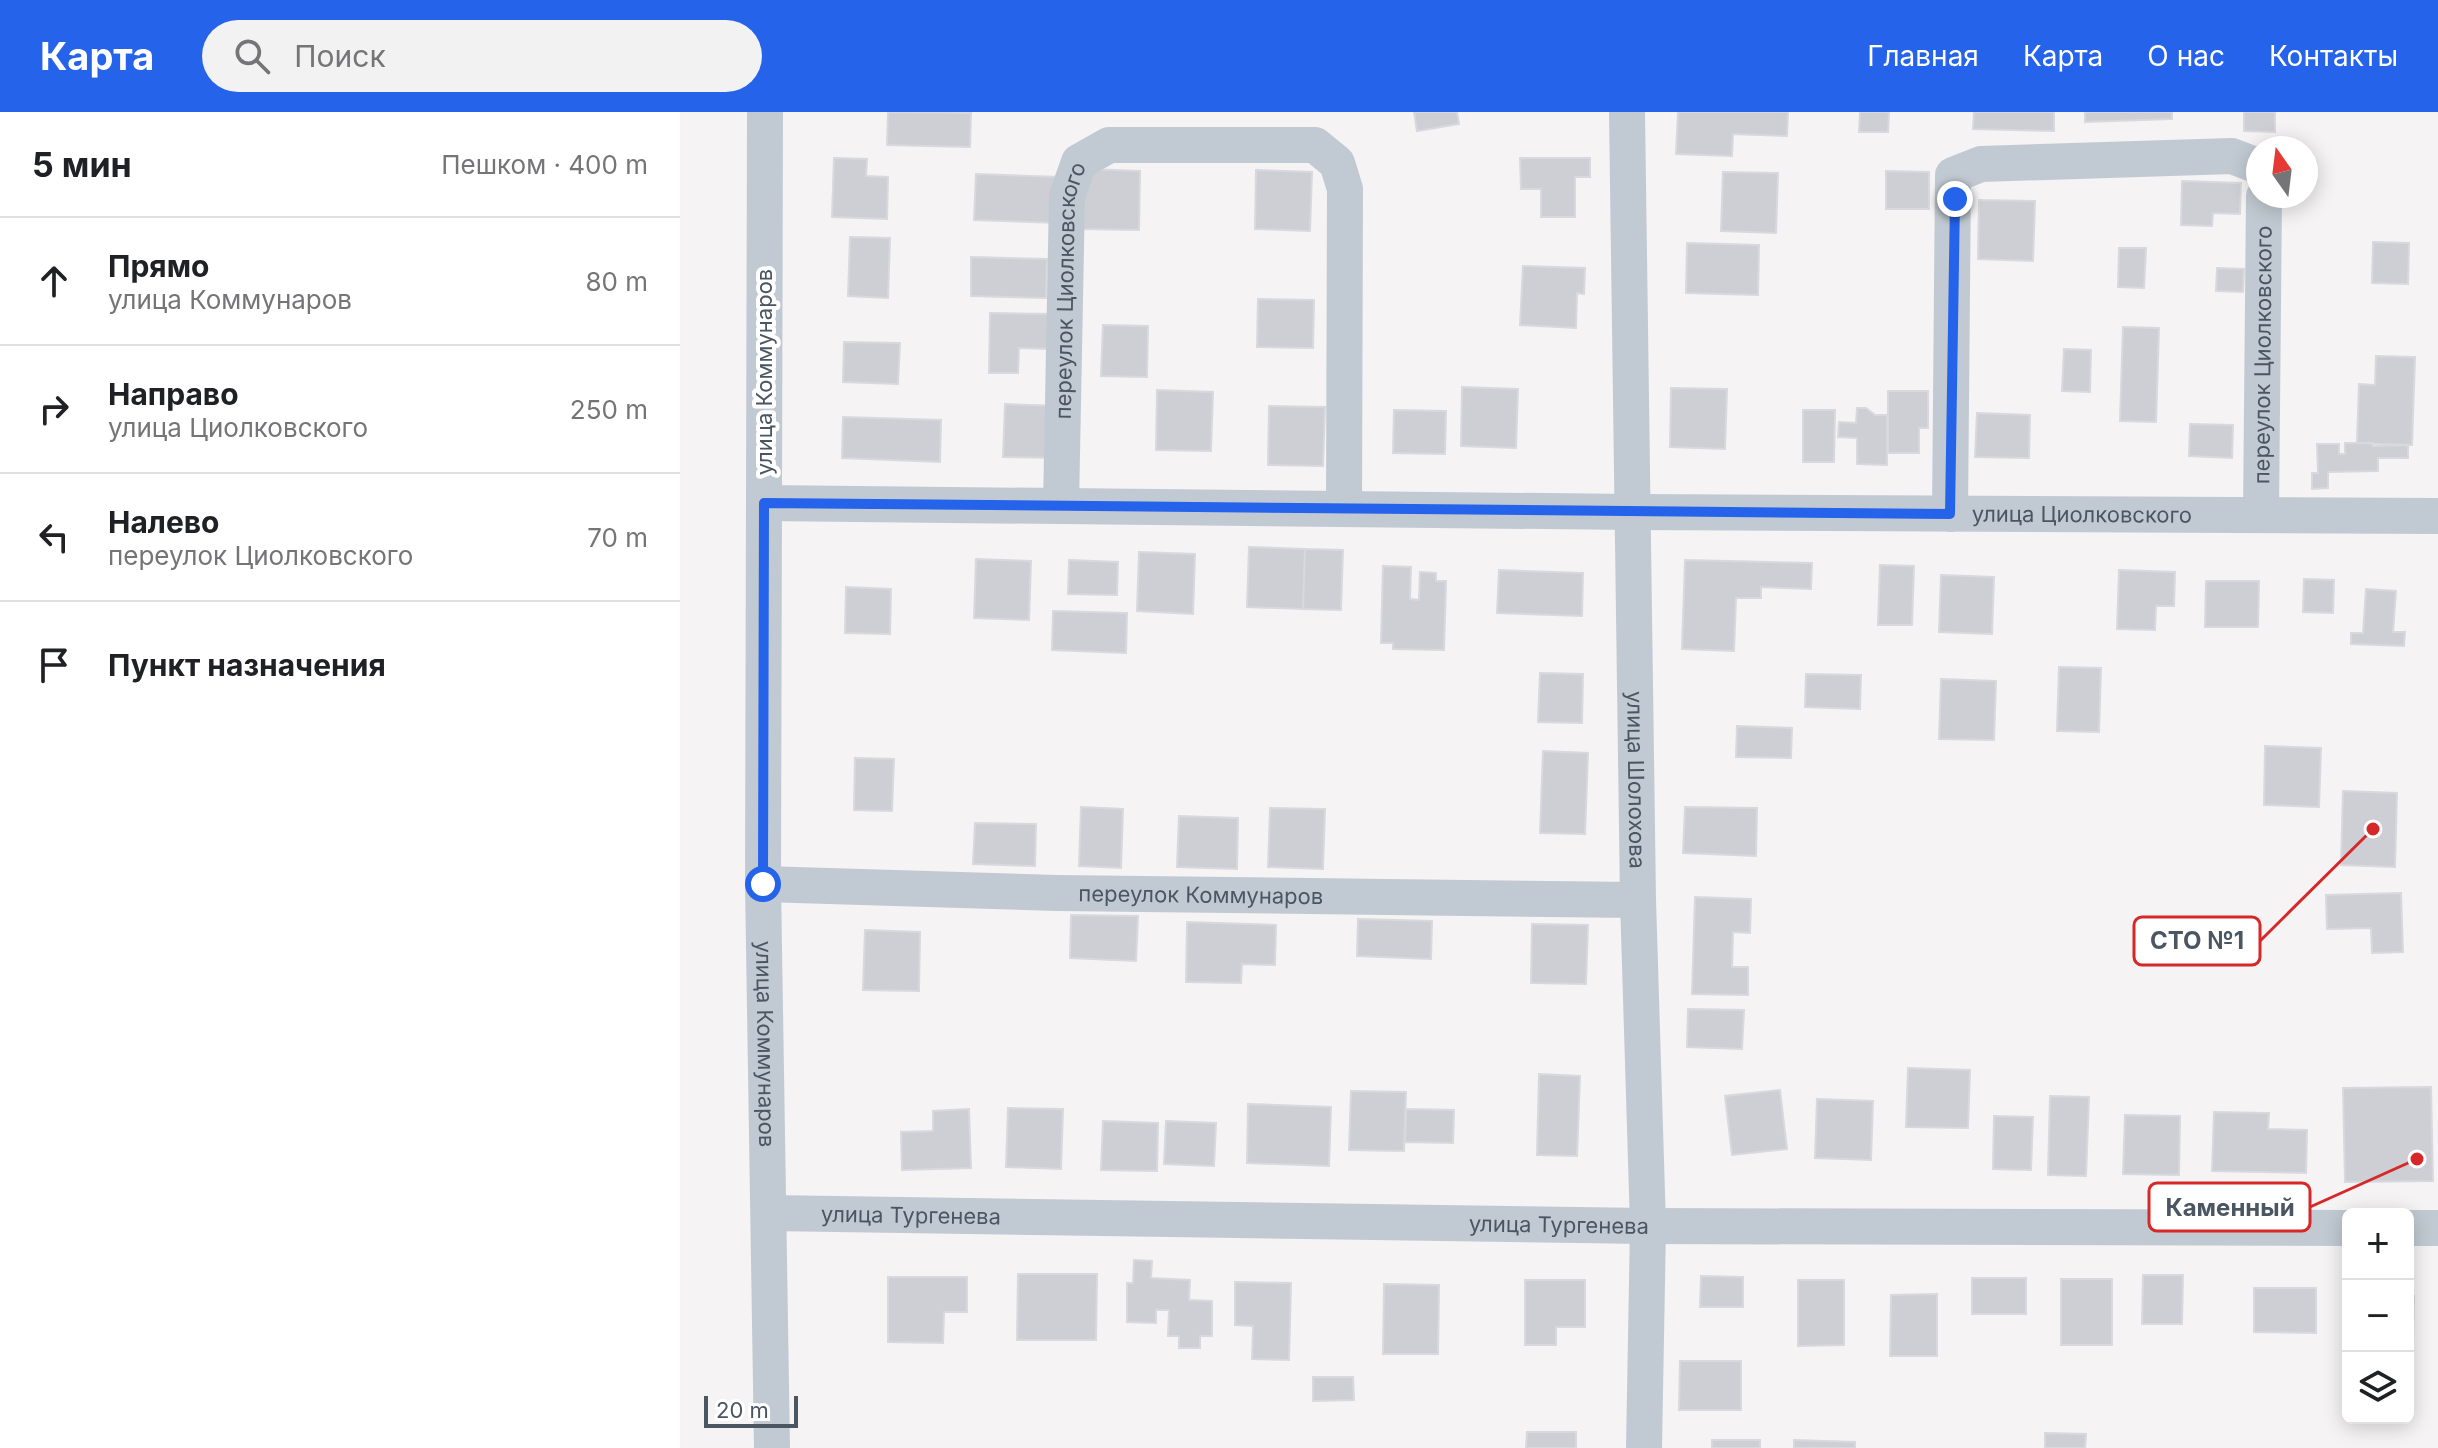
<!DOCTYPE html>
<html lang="ru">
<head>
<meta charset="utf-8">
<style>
	:root { --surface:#fff; --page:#f2f2f2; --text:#202124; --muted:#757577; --line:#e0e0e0; --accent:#2563eb }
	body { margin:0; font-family:Inter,sans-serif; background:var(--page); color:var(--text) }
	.controls { position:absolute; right:24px; bottom:24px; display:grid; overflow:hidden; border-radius:12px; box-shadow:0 4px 20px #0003 }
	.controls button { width:72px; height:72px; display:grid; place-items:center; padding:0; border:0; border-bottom:2px solid var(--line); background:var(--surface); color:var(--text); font:40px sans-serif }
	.compass { position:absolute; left:1566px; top:24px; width:72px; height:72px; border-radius:50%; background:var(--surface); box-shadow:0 4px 20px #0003; rotate:346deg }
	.scale { position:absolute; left:24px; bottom:20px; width:94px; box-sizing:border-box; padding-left:8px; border:4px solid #4a5661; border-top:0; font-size:22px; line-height:28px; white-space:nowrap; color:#4a5661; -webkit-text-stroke:6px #fff; paint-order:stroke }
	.stop { position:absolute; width:24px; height:24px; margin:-18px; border:6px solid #2563eb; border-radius:50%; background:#fff }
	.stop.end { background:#2563eb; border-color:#fff; box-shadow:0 2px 8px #0008 }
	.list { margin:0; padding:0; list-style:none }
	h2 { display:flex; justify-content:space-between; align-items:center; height:104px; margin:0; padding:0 32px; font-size:34px }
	h2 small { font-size:26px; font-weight:400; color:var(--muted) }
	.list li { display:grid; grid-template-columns:52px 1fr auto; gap:24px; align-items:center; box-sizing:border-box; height:128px; padding:0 32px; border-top:2px solid var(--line) }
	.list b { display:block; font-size:30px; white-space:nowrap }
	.list p { margin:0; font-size:26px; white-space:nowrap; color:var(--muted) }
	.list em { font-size:26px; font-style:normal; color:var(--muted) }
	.icon { flex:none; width:44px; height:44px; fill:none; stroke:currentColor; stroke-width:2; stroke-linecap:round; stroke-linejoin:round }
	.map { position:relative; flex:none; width:1758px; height:1336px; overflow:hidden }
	header { display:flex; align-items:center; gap:48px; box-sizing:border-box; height:112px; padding:0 40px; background:var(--accent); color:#fff }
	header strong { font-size:38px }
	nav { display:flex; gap:44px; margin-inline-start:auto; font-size:28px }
	.search { width:560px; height:72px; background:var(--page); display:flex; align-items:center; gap:20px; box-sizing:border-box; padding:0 28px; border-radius:44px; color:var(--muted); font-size:30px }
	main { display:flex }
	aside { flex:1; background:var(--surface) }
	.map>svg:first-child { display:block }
	.building { fill:#cdcfd5; stroke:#d7d9de; stroke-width:2 }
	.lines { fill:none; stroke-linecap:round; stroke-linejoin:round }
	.minor { stroke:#c1cad2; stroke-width:36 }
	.route { stroke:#2563eb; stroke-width:10 }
	.labels { text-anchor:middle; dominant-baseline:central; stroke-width:8; stroke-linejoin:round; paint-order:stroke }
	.street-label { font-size:22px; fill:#4a5661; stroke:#fff }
	.leader { fill:none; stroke:#d62828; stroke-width:3 }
	.callout-dot { fill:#d62828; stroke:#fff; stroke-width:3 }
	.callout { fill:#fff; stroke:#d62828; stroke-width:3 }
	.callout-label { font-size:24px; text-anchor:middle; font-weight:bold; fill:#4a5661 }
</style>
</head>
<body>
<header>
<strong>Карта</strong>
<div class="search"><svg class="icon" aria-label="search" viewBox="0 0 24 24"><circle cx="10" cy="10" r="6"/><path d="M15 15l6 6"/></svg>Поиск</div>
<nav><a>Главная</a><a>Карта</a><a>О нас</a><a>Контакты</a></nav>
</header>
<main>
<aside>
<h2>5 мин<small>Пешком · 400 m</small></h2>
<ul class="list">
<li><svg class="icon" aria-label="ahead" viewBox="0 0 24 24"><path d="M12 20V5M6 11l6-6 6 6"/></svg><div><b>Прямо</b><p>улица Коммунаров</p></div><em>80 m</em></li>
<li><svg class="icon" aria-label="right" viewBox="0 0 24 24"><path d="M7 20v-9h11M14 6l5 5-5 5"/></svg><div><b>Направо</b><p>улица Циолковского</p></div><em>250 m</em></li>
<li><svg class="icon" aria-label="left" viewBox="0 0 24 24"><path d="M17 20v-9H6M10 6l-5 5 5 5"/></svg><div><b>Налево</b><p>переулок Циолковского</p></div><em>70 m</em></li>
<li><svg class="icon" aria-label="arrive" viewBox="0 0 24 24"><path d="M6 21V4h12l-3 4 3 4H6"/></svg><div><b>Пункт назначения</b></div></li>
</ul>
</aside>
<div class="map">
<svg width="1758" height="1336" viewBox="0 0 1758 1336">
	<rect width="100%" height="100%" fill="#f5f3f3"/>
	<path class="building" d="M208,0L291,1L290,35L207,33Z
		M734,0H777L779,12L737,19Z
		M998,0H1108L1107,24L1053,22L1052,44L996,42Z
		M1180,0H1209L1208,20H1179Z
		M1294,0H1374V19L1293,17Z
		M1405,0H1492V7L1405,10Z
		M1564,0H1595V20L1564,19Z
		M154,46L187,47L186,64L208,65L207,107L152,105Z
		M840,46H910V65H895V105H861V77H841Z
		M405,57L460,59L459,118L403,117Z
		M576,58L632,60L630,119L575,117Z
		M1206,59L1249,60V97H1206Z
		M1043,60L1098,61L1096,121L1041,119Z
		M296,62L381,65L379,111L294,108Z
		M1502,69L1561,71L1560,102L1533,101L1532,114L1501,113Z
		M1299,88L1355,89L1353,149L1298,147Z
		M170,125L210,126L208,186L168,184Z
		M1693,130L1729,131L1728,172L1692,171Z
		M1007,131L1079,133L1078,183L1006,181Z
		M1439,136H1466L1464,176L1438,175Z
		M291,145L367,147L366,186L291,184Z
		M843,154L905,156L904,182L897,181L896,216L840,213Z
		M1537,156L1564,157L1563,180L1536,179Z
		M578,187L634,188L633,236L577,235Z
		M310,201L372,202L371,237L339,236L338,261H309Z
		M423,213L468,214L467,265L421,264Z
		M1443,215L1479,216L1476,310L1440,309Z
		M164,230L220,231L218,272L163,270Z
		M1384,237L1411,238L1410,280L1382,279Z
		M1696,244L1735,245L1732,333L1677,331L1679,272L1695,273Z
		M782,275L838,277L836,336L781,334Z
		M991,276L1047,277L1045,337L990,335Z
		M477,278L533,280L531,339L476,338Z
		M1208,279H1248V316H1239V341H1208Z
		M325,292L380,294L379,346L323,345Z
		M589,294L645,295L643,354L588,353Z
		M1177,296H1186L1195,303H1207V353L1177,352V326L1158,325L1159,310L1176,311Z
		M714,298L766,299L765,342L713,341Z
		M1123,298H1155L1154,350H1123Z
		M1297,301L1350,303L1349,346L1295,345Z
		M163,305L261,308L260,350L162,346Z
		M1510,312L1553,313L1552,346L1509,344Z
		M1665,331H1693V334L1728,333V346H1698V359L1648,360V376L1632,377V361H1638L1637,332H1659V342H1665Z
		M569,435L625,437L623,497L567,495Z
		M625,437L663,438L661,498L623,497Z
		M459,440L515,442L513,502L457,499Z
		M296,447L351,449L349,508L294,506Z
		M389,448L438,450L437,483L388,482Z
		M1005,448L1132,451L1131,477L1081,475V486H1056L1054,539L1002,537Z
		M1200,453L1234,454L1232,513H1198Z
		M703,454L731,455L730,487L739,488L740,460L756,461V469H766L764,538L713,537V531H701Z
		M819,458L903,461L902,504L817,501Z
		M1439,458L1495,460L1494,494H1476L1475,518L1437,517Z
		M1261,463L1314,465L1312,522L1259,520Z
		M1624,467L1654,468L1653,501L1623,500Z
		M1526,469H1579L1578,515H1525Z
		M166,475L211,477L210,522L165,521Z
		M1686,477L1716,479L1713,520H1725L1724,534L1671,532V521H1683Z
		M373,499L447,501L446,541L372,538Z
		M1379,555L1421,556L1419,620L1377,619Z
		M860,561L903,562L902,611L858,610Z
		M1126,562L1181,563L1180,597L1125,595Z
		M1261,567L1316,569L1314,628L1259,627Z
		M1057,614L1112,616L1111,646L1056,645Z
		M1585,634L1641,636L1639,695L1584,693Z
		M863,639L908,641L905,722L860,721Z
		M175,646L214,647L212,699L174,698Z
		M1663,679L1717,681L1715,755L1661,753Z
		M401,695L443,697L441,756L399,754Z
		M1005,695L1077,696L1076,744L1003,741Z
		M590,696L645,697L643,757L588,755Z
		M499,704L558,706L557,757L497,755Z
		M295,711L356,712L355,754L293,752Z
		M1721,781L1723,840L1692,841L1691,816L1647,817L1646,783Z
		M1015,785L1071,787L1070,821L1053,820L1052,855H1068V883L1012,882Z
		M391,803L458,804L456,849L390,846Z
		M678,807L752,809L751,847L677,844Z
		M507,810L596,813L595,853L562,852L561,871L506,870Z
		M852,812L908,813L906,872L851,871Z
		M185,818L240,820L239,879L183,878Z
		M1008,897L1064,898L1062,937L1007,935Z
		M1228,956L1290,958L1288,1016L1226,1015Z
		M859,962L900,964L897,1044L857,1043Z
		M1751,975L1753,1069L1665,1070L1663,976Z
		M1100,978L1107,1037L1052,1043L1045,984Z
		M671,979L726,980L724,1039L669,1038Z
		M1370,984L1409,985L1406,1064L1368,1063Z
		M1137,987L1193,989L1191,1048L1135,1046Z
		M568,992L651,995L649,1054L567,1051Z
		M328,996L383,997L381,1057L326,1055Z
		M289,997L291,1056L222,1058L221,1020L253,1019V999Z
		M726,997L774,998L773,1031L725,1030Z
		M1534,1000L1589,1001L1588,1017L1627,1018L1626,1061L1532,1059Z
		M1445,1003L1500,1004L1499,1063L1443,1062Z
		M1314,1004L1353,1005L1351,1058L1313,1057Z
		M423,1009L478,1011L477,1059L421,1058Z
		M486,1009L536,1011L534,1054L484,1052Z
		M454,1148L472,1149L471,1166L510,1168L509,1188L532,1189V1224H520V1236H499V1224H488L489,1198H476V1211L447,1210V1171H453Z
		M338,1162H417L416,1228H337Z
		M1463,1163H1503L1502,1212H1462Z
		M1021,1164L1063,1165V1195H1020Z
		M208,1165H287V1200H264L263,1231L208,1230Z
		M1292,1166H1346V1202H1292Z
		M1381,1167H1432V1233H1381Z
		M845,1168H905V1215H876V1233H845Z
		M1118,1168H1164V1233L1118,1234Z
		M555,1170L611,1171L609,1248L572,1247L573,1214L555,1213Z
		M704,1172L759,1173L758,1242H703Z
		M1574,1176H1636V1221L1574,1220Z
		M1257,1182V1244H1210L1211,1183Z
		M1728,1184H1734L1733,1231H1728Z
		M1000,1249H1061V1298H999Z
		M633,1265H673L674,1288L633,1289Z
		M847,1320H896V1336H846Z
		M1365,1321L1406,1322L1405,1336H1365Z
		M1032,1328H1080V1336H1032Z
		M1114,1328L1175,1330V1336H1114Z"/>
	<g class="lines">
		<g class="minor">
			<path id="s1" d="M85,0L83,772L92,1336"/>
			<path id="s2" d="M947,0L958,788L968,1114L964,1336"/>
			<path id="s3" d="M84,391L953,400L1758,404"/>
			<path id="s4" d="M381,394L387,84L399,50L429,33H635L657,51L665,77L664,396"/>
			<path d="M1270,402L1273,63L1301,52L1552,44L1578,54"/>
			<path id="s5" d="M1581,403L1584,84"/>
			<path id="s6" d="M83,772L377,781L958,788"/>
			<path id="s7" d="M89,1101L968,1114L1668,1116"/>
			<path d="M1728,1116H1758"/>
		</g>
	</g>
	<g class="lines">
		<path class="route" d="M83,772L84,391L1270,402L1275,87"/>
	</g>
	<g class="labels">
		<g class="street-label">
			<text stroke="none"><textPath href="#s4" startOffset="216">переулок Циолковского</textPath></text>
			<text stroke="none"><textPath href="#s5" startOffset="160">переулок Циолковского</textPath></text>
			<text transform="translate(84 260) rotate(-90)">улица Коммунаров</text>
			<text stroke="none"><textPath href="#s3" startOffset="1318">улица Циолковского</textPath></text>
			<text stroke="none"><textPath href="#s2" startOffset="668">улица Шолохова</textPath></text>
			<text stroke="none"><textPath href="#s6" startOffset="438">переулок Коммунаров</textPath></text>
			<text stroke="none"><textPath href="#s1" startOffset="932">улица Коммунаров</textPath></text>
			<text stroke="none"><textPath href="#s7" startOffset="142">улица Тургенева</textPath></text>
			<text stroke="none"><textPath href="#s7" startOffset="790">улица Тургенева</textPath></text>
		</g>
	</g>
	<path class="leader" d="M1693 717L1580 829M1737 1047L1630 1095"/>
	<g class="callout-dot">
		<circle cx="1693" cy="717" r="8"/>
		<circle cx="1737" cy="1047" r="8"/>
	</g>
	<g class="callout">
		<rect x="1454" y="805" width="126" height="48" rx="8"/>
		<rect x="1469" y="1071" width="161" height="48" rx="8"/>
	</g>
	<g class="callout-label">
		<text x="1517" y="837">СТО №1</text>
		<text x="1550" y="1104">Каменный</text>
	</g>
</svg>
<div class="controls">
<button>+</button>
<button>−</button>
<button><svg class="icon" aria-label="layers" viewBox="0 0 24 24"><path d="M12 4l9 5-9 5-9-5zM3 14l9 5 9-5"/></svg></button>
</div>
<svg class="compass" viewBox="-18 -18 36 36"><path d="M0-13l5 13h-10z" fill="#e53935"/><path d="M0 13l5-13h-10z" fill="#757577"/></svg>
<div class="scale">20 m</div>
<div class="stop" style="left:83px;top:772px"></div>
<div class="stop end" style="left:1275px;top:87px"></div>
</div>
</main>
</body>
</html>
